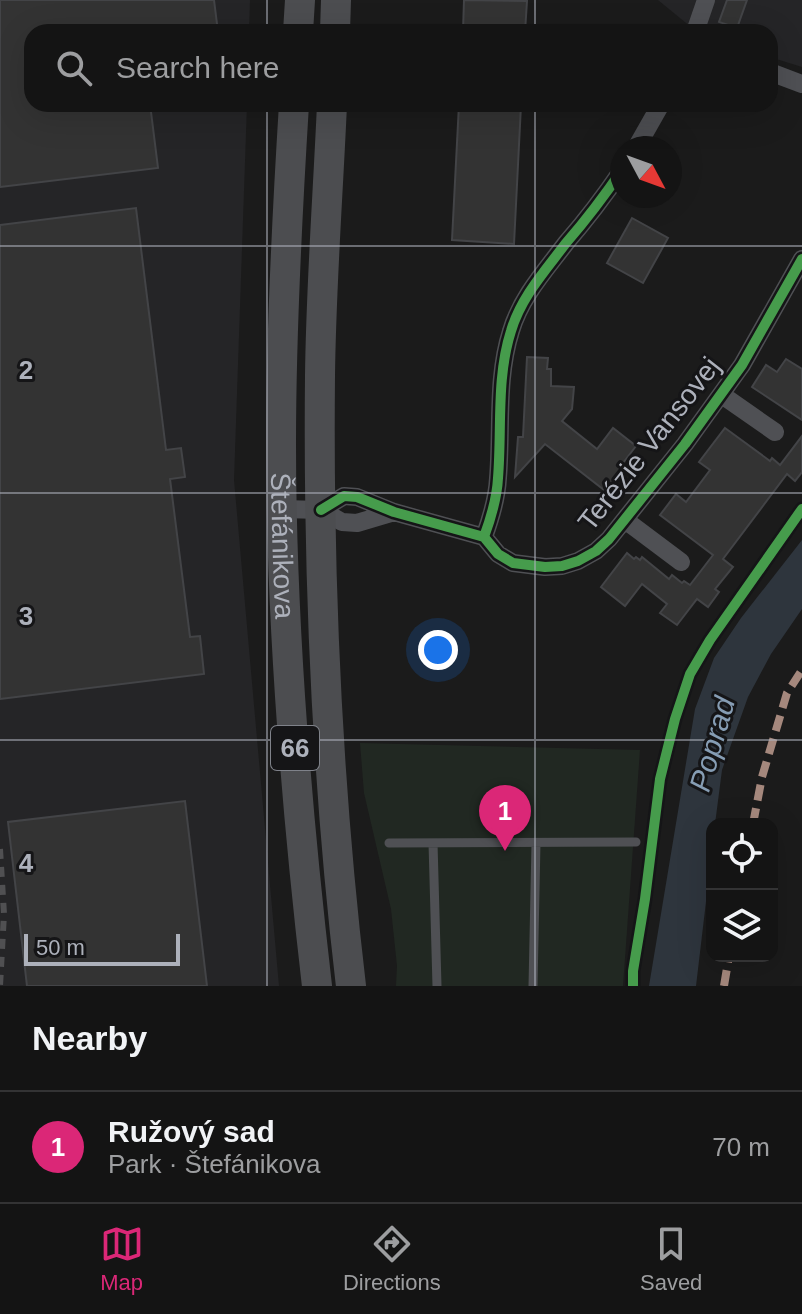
<!DOCTYPE html>
<html lang="en">
<head>
<meta charset="utf-8">
<style>
	:root { --surface:#141414; --page:#212122; --text:#f1f3f6; --muted:#9d9ea0; --line:#333334; --accent:#db2777 }
	body { margin:0; font-family:Arial,sans-serif; background:var(--page); color:var(--text) }
	.controls { position:absolute; right:24px; bottom:24px; display:grid; overflow:hidden; border-radius:16px; box-shadow:0 8px 32px #0002 }
	.controls button { width:72px; height:72px; display:grid; place-items:center; padding:0; border:0; border-bottom:2px solid var(--line); background:var(--surface); color:var(--text); font:40px sans-serif }
	.compass { position:absolute; left:610px; top:136px; width:72px; height:72px; border-radius:50%; background:var(--surface); box-shadow:0 8px 32px #0002; rotate:131deg }
	.scale { position:absolute; left:24px; bottom:20px; width:156px; box-sizing:border-box; padding-left:8px; border:4px solid #adb1bb; border-top:0; font-size:22px; line-height:28px; white-space:nowrap; color:#adb1bb; -webkit-text-stroke:6px #151517; paint-order:stroke }
	.you { position:absolute; left:438px; top:650px; width:28px; height:28px; margin:-20px; border:6px solid #fff; border-radius:50%; background:#1a73e8; box-shadow:0 0 0 12px #1a73e833 }
	.badge { display:grid; place-items:center; width:52px; height:52px; border-radius:50%; background:var(--accent); color:#fff; font-size:26px; font-weight:700 }
	.pin { position:absolute; translate:-50% -66px; filter:drop-shadow(0 2px 4px #0008) }
	.pin::after { content:''; position:absolute; top:42px; width:28px; height:24px; background:inherit; clip-path:polygon(0 0,100% 0,50% 100%) }
	.list { margin:0; padding:0; list-style:none }
	h2 { display:flex; justify-content:space-between; align-items:center; height:104px; margin:0; padding:0 32px; font-size:34px }
	h2 small { font-size:26px; font-weight:400; color:var(--muted) }
	.list li { display:grid; grid-template-columns:52px 1fr auto; gap:24px; align-items:center; box-sizing:border-box; height:112px; padding:0 32px; border-top:2px solid var(--line) }
	.list b { display:block; font-size:30px; white-space:nowrap }
	.list p { margin:0; font-size:26px; white-space:nowrap; color:var(--muted) }
	.list em { font-size:26px; font-style:normal; color:var(--muted) }
	.icon { flex:none; width:44px; height:44px; fill:none; stroke:currentColor; stroke-width:2; stroke-linecap:round; stroke-linejoin:round }
	.map { position:relative; flex:none; width:802px; height:986px; overflow:hidden }
	.search { position:absolute; background:var(--surface); box-shadow:0 8px 32px #0002; left:24px; right:24px; top:24px; height:88px; display:flex; align-items:center; gap:20px; box-sizing:border-box; padding:0 28px; border-radius:24px; color:var(--muted); font-size:30px }
	.sheet { height:216px; background:var(--surface) }
	nav { display:flex; justify-content:space-around; align-items:center; box-sizing:border-box; height:112px; border-top:2px solid var(--line); background:var(--surface); font-size:22px; color:var(--muted) }
	nav a { display:grid; justify-items:center; gap:4px }
	nav .on { color:var(--accent) }
	.map>svg:first-child { display:block }
	.built { fill:#252527 }
	.green { fill:#212822 }
	.water { fill:#2e353d }
	.building { fill:#333; stroke:#434447; stroke-width:2 }
	.lines { fill:none; stroke-linecap:round; stroke-linejoin:round }
	.lane { stroke:#4f5054; stroke-width:9 }
	.street { stroke:#4f5054; stroke-width:18 }
	.primary { stroke:#4c4d50; stroke-width:30 }
	.rail { stroke:#505052; stroke-width:6; stroke-dasharray:10 8; stroke-linecap:butt }
	.quiet { stroke:#a5887d; stroke-width:8; stroke-dasharray:16 8; stroke-linecap:butt }
	.cycleway-casing { stroke:#151517; stroke-width:15 }
	.cycleway { stroke:#469c4c; stroke-width:10 }
	.grid { fill:none; stroke:#adb1bb; stroke-width:2; stroke-opacity:0.55 }
	.labels { text-anchor:middle; dominant-baseline:central; stroke-width:6; stroke-linejoin:round; paint-order:stroke }
	.shield { fill:#151517; stroke:#7f828a; stroke-width:2 }
	.shield-label { font-size:26px; font-weight:bold; fill:#adb1bb }
	.street-label { font-size:28px; fill:#adb1bb; stroke:#151517 }
	.water-label { font-size:30px; font-style:italic; fill:#869db4; stroke:#151517 }
	.grid-label { font-size:26px; text-anchor:middle; font-weight:bold; fill:#adb1bb; stroke:#151517; stroke-width:6; stroke-linejoin:round; paint-order:stroke }
</style>
</head>
<body>
<div class="map">
<svg width="802" height="986" viewBox="0 0 802 986">
	<rect width="100%" height="100%" fill="#1b1b1b"/>
	<path class="built" d="M0,0H250L249,32H32V104H247L234,480L279,986H0Z
		M658,0H802V67L770,57V32H697Z"/>
	<path class="green" d="M360,743L640,750L623,986H396L397,966L391,909L364,793Z"/>
	<path class="water" d="M802,540V609L771,654L748,697L722,770L715,824H712V851L696,986H649L695,709L714,658L741,618Z"/>
	<path class="building" d="M0,0H214L218,32H32V104H150L158,168L0,187Z
		M464,0L527,1L525,32L463,31Z
		M727,0H747L737,28L719,22Z
		M459,104L521,105L514,244L452,240Z
		M136,208L166,450L181,448L185,477L170,479L190,637L200,636L204,674L0,699V225Z
		M632,218L668,238L643,283L607,263Z
		M527,357L548,358L547,369H551V386L574,387L572,409L562,421L597,449L613,428L636,446L620,467L623,471L619,477L620,478L608,493L545,444L515,477L518,437H523Z
		M786,359L802,369V420L752,387L766,365L777,372Z
		M725,428L770,461L772,458L780,465L802,436V472L795,481L787,474L723,559L733,567L715,589L719,592L708,607L697,599L677,625L660,613L667,604L642,584L625,606L601,587L627,553L634,559L636,557L640,560L642,557L669,579L672,575L682,583L684,581L690,585L713,555L660,515L676,494L686,502L710,470L699,462Z
		M185,801L207,986H27L8,822Z"/>
	<g class="lines">
		<path class="lane" d="M389,843L636,842
			M433,843L437,986
			M533,986L536,843"/>
		<path class="street" d="M695,32L706,0
			M770,72L802,84
			M636,148L661,104
			M722,395L775,432
			M282,509L321,510L342,522L357,523L394,512
			M321,510L344,496L357,497L394,512L484,537L498,554L513,563L545,567L562,566L578,561L596,551L609,539L685,444L742,365L802,259
			M625,520L681,562
			M484,537C491,518 497,498 498,478C502,429 496,378 511,331C521,297 545,271 566,243C586,220 605,195 622,170"/>
		<g class="primary">
			<path d="M298,32L300,0"/>
			<path d="M335,32L336,0"/>
			<path id="s1" d="M294,104C287,217 281,330 281,443C281,624 296,806 317,986"/>
			<path d="M332,104C328,195 321,285 320,376C318,579 327,784 351,986"/>
		</g>
		<path class="rail" d="M0,849L4,914L0,986"/>
		<path class="quiet" d="M753,824L762,777L787,693L802,670
			M724,986L729,956"/>
		<g class="cycleway-casing">
			<path id="cycleway" d="M321,510L344,496L357,497L394,512L484,537L498,554L513,563L545,567L562,566L578,561L596,551L609,539L685,444L742,365L802,259
				M484,537C491,518 497,498 498,478C502,429 496,378 511,331C521,297 545,271 566,243C586,220 605,195 622,170
				M633,986V971L645,899L660,779L675,719L690,674L710,640L802,509"/>
		</g>
		<use href="#cycleway" class="cycleway"/>
	</g>
	<path class="grid" d="M267,0V32M535,0V32M267,104V986M535,104V986M0,246H802M0,493H802M0,740H802"/>
	<g class="labels">
		<rect class="shield" x="271" y="726" width="48" height="44" rx="6"/>
		<g class="shield-label">
			<text x="295" y="748">66</text>
		</g>
		<g class="street-label">
			<text transform="translate(649 444) rotate(-52)">Terézie Vansovej</text>
			<text stroke="none"><textPath href="#s1" startOffset="442">Štefánikova</textPath></text>
		</g>
		<g class="water-label">
			<text transform="translate(712 744) rotate(-74)">Poprad</text>
		</g>
	</g>
	<g class="grid-label">
		<text x="26" y="379">2</text>
		<text x="26" y="625">3</text>
		<text x="26" y="872">4</text>
	</g>
</svg>
<div class="controls">
<button><svg class="icon" aria-label="locate" viewBox="0 0 24 24"><circle cx="12" cy="12" r="6"/><path d="M12 2v4M12 18v4M2 12h4M18 12h4"/></svg></button>
<button><svg class="icon" aria-label="layers" viewBox="0 0 24 24"><path d="M12 4l9 5-9 5-9-5zM3 14l9 5 9-5"/></svg></button>
</div>
<svg class="compass" viewBox="-18 -18 36 36"><path d="M0-13l5 13h-10z" fill="#e53935"/><path d="M0 13l5-13h-10z" fill="#9d9ea0"/></svg>
<div class="scale">50 m</div>
<div class="you"></div>
<div class="pin badge" style="left:505px;top:851px">1</div>
<div class="search"><svg class="icon" aria-label="search" viewBox="0 0 24 24"><circle cx="10" cy="10" r="6"/><path d="M15 15l6 6"/></svg>Search here</div>
</div>
<section class="sheet">
<h2>Nearby<small></small></h2>
<ul class="list">
<li><span class="badge">1</span><div><b>Ružový sad</b><p>Park · Štefánikova</p></div><em>70 m</em></li>
</ul>
</section>
<nav>
<a class="on"><svg class="icon" aria-label="map" viewBox="0 0 24 24"><path d="M3 6l6-2 6 2 6-2v14l-6 2-6-2-6 2zM9 4v14M15 6v14"/></svg>Map</a>
<a><svg class="icon" aria-label="directions" viewBox="0 0 24 24"><path d="M12 3l9 9-9 9-9-9zM9 14v-3h6M13 9l2 2-2 2"/></svg>Directions</a>
<a><svg class="icon" aria-label="saved" viewBox="0 0 24 24"><path d="M7 4h10v16l-5-4-5 4z"/></svg>Saved</a>
</nav>
</body>
</html>
